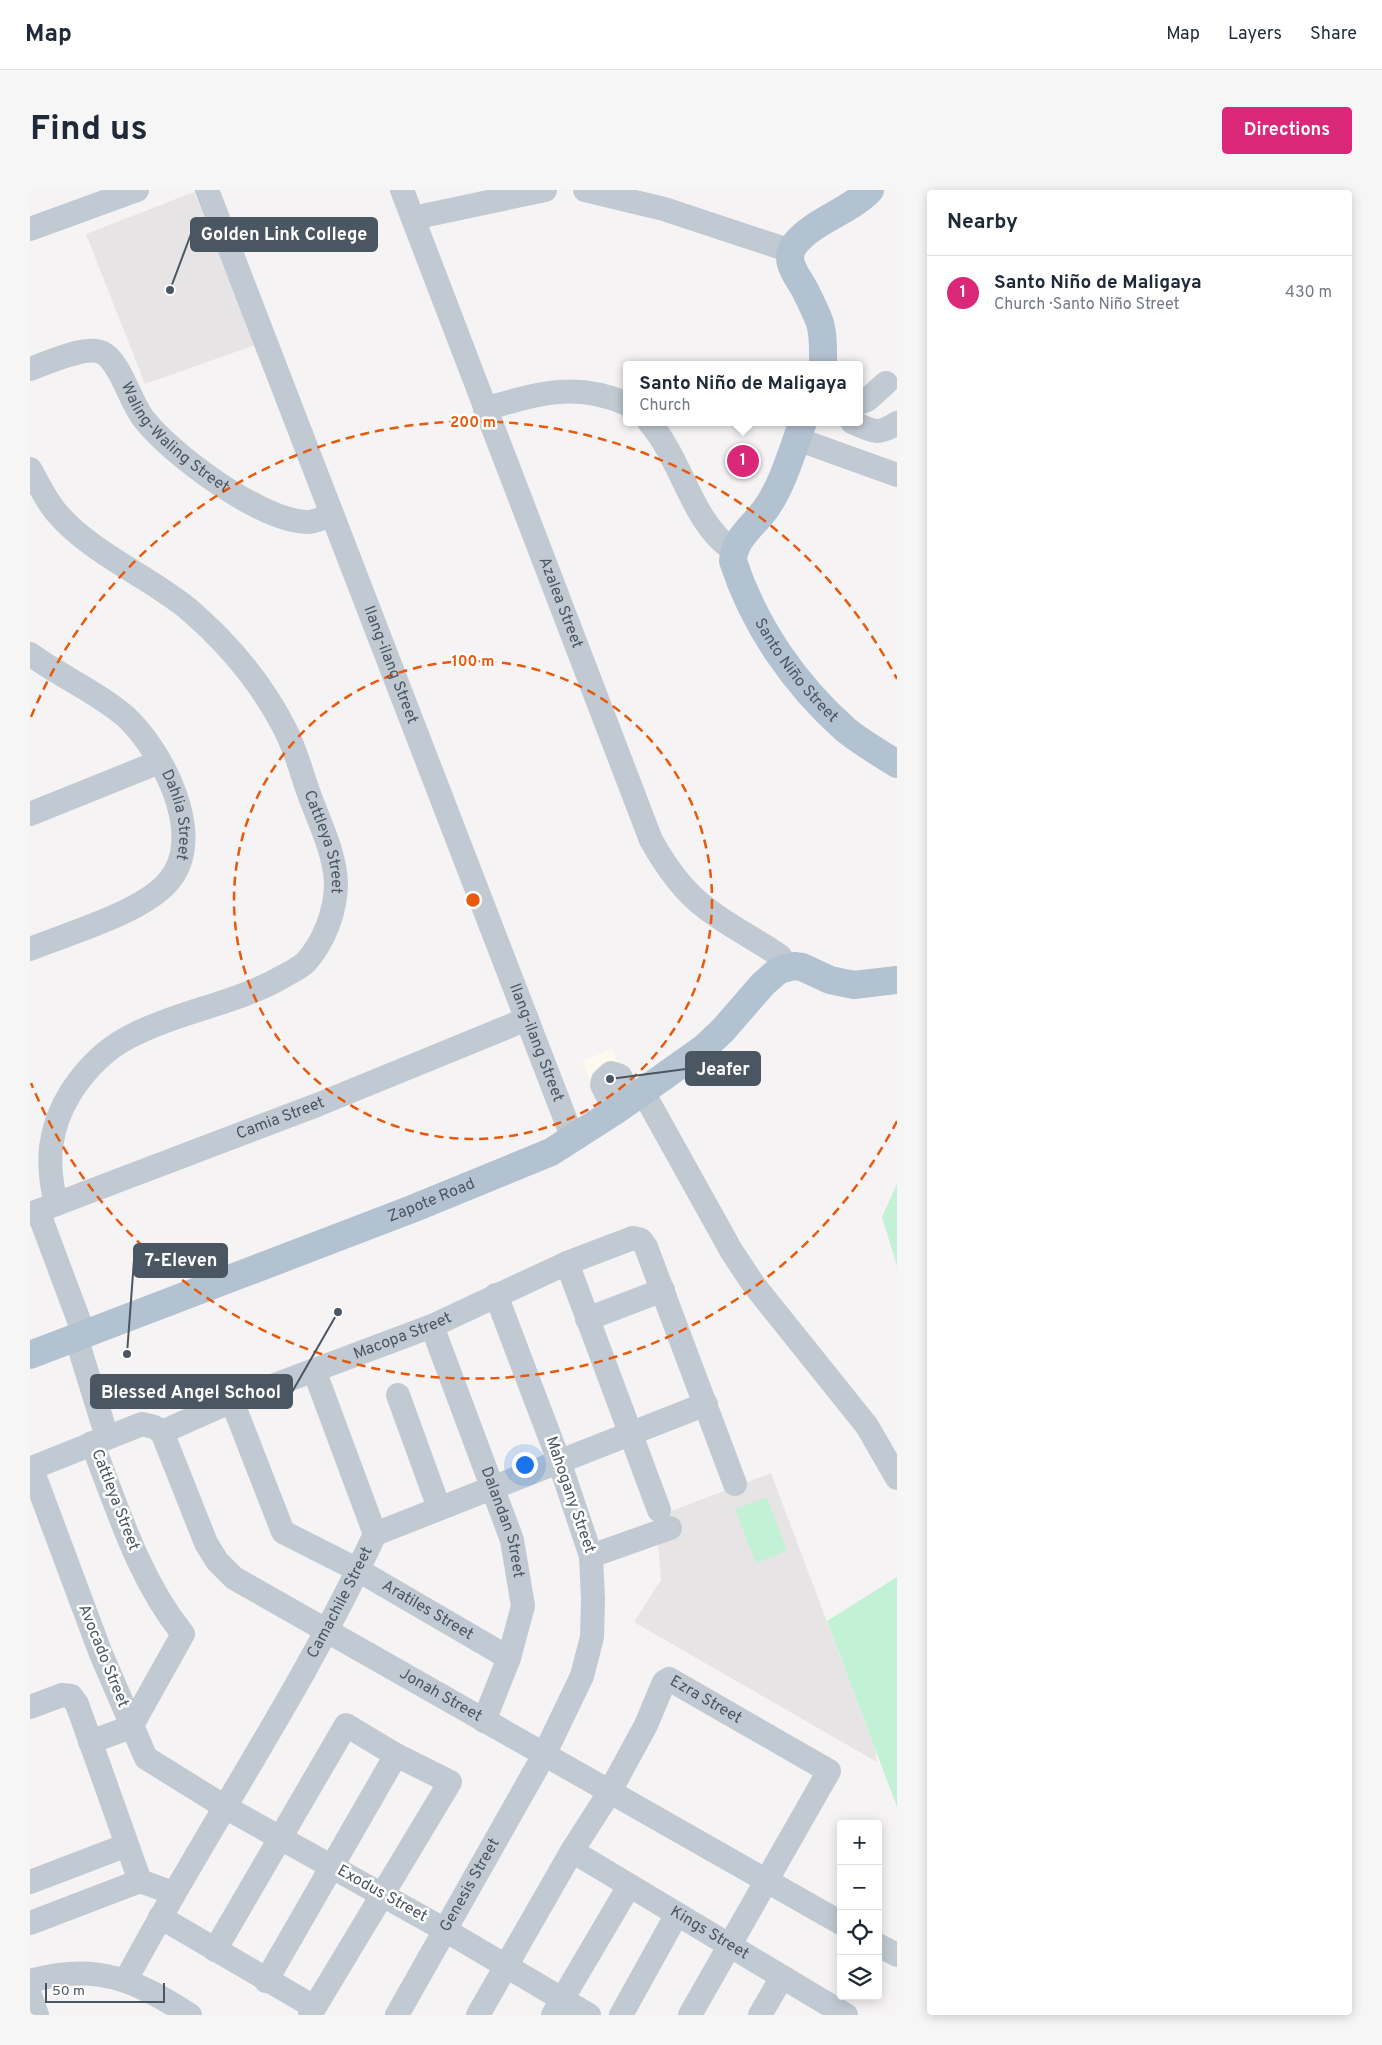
<!DOCTYPE html>
<html lang="en">
<head>
<meta charset="utf-8">
<style>
	:root { --surface:#fff; --page:#f6f6f7; --text:#1f2937; --muted:#747a83; --line:#e0e1e3; --accent:#db2777 }
	body { margin:0; font-family:Overpass,sans-serif; background:var(--page); color:var(--text) }
	.controls { position:absolute; right:15px; bottom:15px; display:grid; overflow:hidden; border-radius:5px; box-shadow:0 2px 12px #0003 }
	.controls button { width:45px; height:45px; display:grid; place-items:center; padding:0; border:0; border-bottom:1px solid var(--line); background:var(--surface); color:var(--text); font:25px sans-serif }
	.scale { position:absolute; left:15px; bottom:12px; width:120px; box-sizing:border-box; padding-left:5px; border:2px solid #4a5661; border-top:0; font-size:14px; line-height:18px; white-space:nowrap; color:#4a5661; -webkit-text-stroke:4px #fff; paint-order:stroke }
	.you { position:absolute; left:494px; top:1274px; width:18px; height:18px; margin:-12px; border:4px solid #fff; border-radius:50%; background:#1a73e8; box-shadow:0 0 0 8px #1a73e833 }
	.badge { display:grid; place-items:center; width:32px; height:32px; border-radius:50%; background:var(--accent); color:#fff; font-size:16px; font-weight:700 }
	.pin { position:absolute; translate:-50% -50%; border:2px solid #fff; box-shadow:0 1px 5px #0006 }
	.popup { position:absolute; left:593px; top:171px; width:240px; height:65px; box-sizing:border-box; display:grid; place-content:center; border-radius:5px; background:var(--surface); filter:drop-shadow(0 1px 4px #0005); font-size:16px; white-space:nowrap; color:var(--muted) }
	.popup b { font-size:19px; color:var(--text) }
	.popup::after { content:''; position:absolute; left:50%; top:100%; margin-left:-10px; border:10px solid transparent; border-top-color:var(--surface) }
	.list { margin:0; padding:0; list-style:none }
	h2 { display:flex; justify-content:space-between; align-items:center; height:65px; margin:0; padding:0 20px; font-size:21px }
	h2 small { font-size:16px; font-weight:400; color:var(--muted) }
	.list li { display:grid; grid-template-columns:32px 1fr auto; gap:15px; align-items:center; box-sizing:border-box; height:75px; padding:0 20px; border-top:1px solid var(--line) }
	.list b { display:block; font-size:19px; white-space:nowrap }
	.list p { margin:0; font-size:16px; white-space:nowrap; color:var(--muted) }
	.list em { font-size:16px; font-style:normal; color:var(--muted) }
	.icon { flex:none; width:28px; height:28px; fill:none; stroke:currentColor; stroke-width:2; stroke-linecap:round; stroke-linejoin:round }
	.map { position:relative; flex:none; width:867px; height:1825px; overflow:hidden; border-radius:5px }
	header { display:flex; align-items:center; gap:30px; box-sizing:border-box; height:70px; padding:0 25px; background:var(--surface); border-bottom:1px solid var(--line) }
	header strong { font-size:24px }
	nav { display:flex; gap:28px; margin-inline-start:auto; font-size:18px }
	.intro { display:flex; align-items:center; justify-content:space-between; box-sizing:border-box; height:120px; padding:0 30px }
	h1 { margin:0; font-size:35px }
	.button { padding:12px 22px; border-radius:5px; background:var(--accent); color:#fff; font-size:18px; font-weight:700 }
	main { display:flex; gap:30px; padding:0 30px }
	aside { flex:1; background:var(--surface); border-radius:5px; box-shadow:0 2px 12px #0003 }
	.map>svg:first-child { display:block }
	.commercial { fill:#fdf9ef }
	.education { fill:#e6e4e5 }
	.green { fill:#c3f1d5 }
	.lines { fill:none; stroke-linecap:round; stroke-linejoin:round }
	.minor { stroke:#c1cad2; stroke-width:24 }
	.major { stroke:#b3c2d1; stroke-width:28 }
	.ring { fill:none; stroke:#e8590c; stroke-width:2.5; stroke-dasharray:9 6 }
	.labels { text-anchor:middle; dominant-baseline:central; stroke-width:5; stroke-linejoin:round; paint-order:stroke }
	.street-label { font-size:16px; fill:#4a5661; stroke:#fff }
	.centre { fill:#e8590c; stroke:#fff; stroke-width:2.5 }
	.ring-label { font-size:15px; text-anchor:middle; font-weight:bold; fill:#e8590c; stroke:#fff; stroke-width:5; stroke-linejoin:round; paint-order:stroke }
	.leader { fill:none; stroke:#4a5661; stroke-width:2 }
	.callout-dot { fill:#4a5661; stroke:#fff; stroke-width:2 }
	.callout { fill:#4a5661; stroke:#4a5661; stroke-width:2 }
	.callout-label { font-size:18px; text-anchor:middle; font-weight:bold; fill:#fff }
</style>
</head>
<body>
<header>
<strong>Map</strong>
<nav><a>Map</a><a>Layers</a><a>Share</a></nav>
</header>
<div class="intro"><h1>Find us</h1><a class="button">Directions</a></div>
<main>
<div class="map">
<svg width="867" height="1825" viewBox="0 0 867 1825">
	<rect width="100%" height="100%" fill="#f5f3f3"/>
	<path class="commercial" d="M582,858L597,893L569,913L552,871Z"/>
	<path class="education" d="M164,2L225,155L115,194L56,44Z
		M741,1283L845,1559L847,1572L604,1432L631,1390L626,1327Z"/>
	<path class="green" d="M867,994V1076L852,1027Z
		M737,1307L757,1361L726,1373L705,1319Z
		M867,1387V1617L797,1431Z"/>
	<g class="lines">
		<g class="minor">
			<path id="s1" d="M177,0L543,949"/>
			<path id="s2" d="M372,0L621,650C631,668 642,685 656,700C679,725 713,742 741,760L750,766L756,777"/>
			<path d="M555,0L634,19L761,61"/>
			<path d="M383,28L515,0"/>
			<path d="M0,39L107,0"/>
			<path id="s3" d="M0,179C17,173 57,154 73,163C90,172 100,211 113,228C140,264 231,331 277,332C285,332 295,327 302,325"/>
			<path d="M829,213L837,210L856,193"/>
			<path d="M455,219C506,204 546,191 597,214"/>
			<path d="M619,232C652,269 662,334 703,360"/>
			<path d="M822,232C842,241 848,246 867,233"/>
			<path d="M767,249L867,285"/>
			<path id="s4" d="M0,279C8,293 16,310 26,322C62,364 115,384 157,418C197,452 231,492 255,539C265,558 271,581 278,601C288,630 305,662 306,693C306,721 294,752 276,772C270,778 261,782 254,786C206,814 148,821 99,847C74,860 56,879 41,902C18,939 16,973 26,1014"/>
			<path id="s5" d="M0,464C31,487 66,501 95,526C132,560 178,647 138,692C111,723 39,743 0,759"/>
			<path d="M0,624L129,572"/>
			<path d="M613,902L702,1062L724,1095L837,1236L867,1288"/>
			<path d="M585,921L572,895L573,890L581,883L590,886L603,909"/>
			<path d="M8,1021L54,1144"/>
			<path id="s6" d="M0,1024L287,915L497,829"/>
			<path d="M537,1073L629,1320"/>
			<path d="M557,1129L633,1100"/>
			<path id="s7" d="M402,1136L482,1350L493,1416L479,1468L454,1531"/>
			<path d="M46,1147L77,1247"/>
			<path d="M284,1180L345,1344"/>
			<path d="M368,1205L409,1318"/>
			<path id="s8" d="M202,1211L253,1342L328,1380L479,1468"/>
			<path id="s9" d="M132,1242L202,1211L402,1136L537,1073L603,1048L611,1050L616,1057L705,1294"/>
			<path d="M561,1366L640,1338"/>
			<path d="M0,1517L32,1505L41,1506L47,1514L110,1691"/>
			<path d="M60,1552L101,1537L153,1444C108,1388 88,1319 62,1253"/>
			<path id="s10" d="M542,1661L816,1825"/>
			<path d="M0,1692L97,1655"/>
			<path d="M130,1727L284,1817"/>
			<path d="M0,1733L110,1691L143,1703"/>
			<path d="M848,1755L867,1765"/>
			<path d="M185,1760L316,1535L366,1565L420,1592L280,1825"/>
			<path id="s11" d="M96,1790C176,1640 273,1499 345,1344L676,1214"/>
			<path d="M0,1791C66,1772 105,1790 160,1825"/>
			<path d="M236,1791L366,1565"/>
			<path d="M0,1805L7,1825"/>
			<path id="s12" d="M367,1825L514,1565L552,1486L562,1447L563,1409L561,1366L529,1271L466,1105"/>
			<path id="s13" d="M448,1825L542,1661L579,1603L616,1535L634,1492L639,1489L799,1581L660,1825"/>
			<path d="M523,1825L599,1696"/>
			<path id="s14" d="M559,1825L415,1740L195,1617L116,1568L71,1464L3,1282L4,1277L112,1234L124,1237L132,1242L176,1353L187,1371L204,1388L811,1733"/>
			<path d="M591,1825L647,1724"/>
			<path d="M730,1825L752,1787"/>
		</g>
		<g class="major">
			<path d="M793,175C793,160 794,147 790,133C786,122 781,112 776,102C768,86 752,71 765,54C784,30 819,22 840,0"/>
			<path id="s15" d="M773,232C762,261 753,295 735,320C722,337 704,349 703,371C724,436 765,495 816,540C832,553 850,563 867,574"/>
			<path id="s16" d="M0,1165L382,1019L521,962L585,921L674,858L693,840L733,794L749,780L764,776L772,777L800,790L824,795L867,790"/>
		</g>
	</g>
	<g class="ring">
		<circle cx="443" cy="710" r="239"/>
		<path d="M867 931A478 478 0 0 1 1 893M1 527A478 478 0 0 1 867 489"/>
	</g>
	<g class="labels">
		<g class="street-label">
			<text stroke="none"><textPath href="#s3" startOffset="189">Waling-Waling Street</textPath></text>
			<text stroke="none"><textPath href="#s2" startOffset="442">Azalea Street</textPath></text>
			<text stroke="none"><textPath href="#s1" startOffset="509">Ilang-ilang Street</textPath></text>
			<text stroke="none"><textPath href="#s15" startOffset="285">Santo Niño Street</textPath></text>
			<text stroke="none"><textPath href="#s5" startOffset="228">Dahlia Street</textPath></text>
			<text stroke="none"><textPath href="#s4" startOffset="490">Cattleya Street</textPath></text>
			<text stroke="none"><textPath href="#s1" startOffset="914">Ilang-ilang Street</textPath></text>
			<text stroke="none"><textPath href="#s6" startOffset="268">Camia Street</textPath></text>
			<text stroke="none"><textPath href="#s16" startOffset="430">Zapote Road</textPath></text>
			<text stroke="none"><textPath href="#s9" startOffset="259">Macopa Street</textPath></text>
			<text transform="translate(540 1305) rotate(71)">Mahogany Street</text>
			<text transform="translate(85 1310) rotate(69)">Cattleya Street</text>
			<text stroke="none"><textPath href="#s7" startOffset="209">Dalandan Street</textPath></text>
			<text stroke="none"><textPath href="#s11" startOffset="434">Camachile Street</textPath></text>
			<text stroke="none"><textPath href="#s8" startOffset="305">Aratiles Street</textPath></text>
			<text transform="translate(73 1466) rotate(68)">Avocado Street</text>
			<text stroke="none"><textPath href="#s14" startOffset="1365">Jonah Street</textPath></text>
			<text stroke="none"><textPath href="#s13" startOffset="430">Ezra Street</textPath></text>
			<text stroke="none"><textPath href="#s12" startOffset="149">Genesis Street</textPath></text>
			<text transform="translate(352 1704) rotate(29)">Exodus Street</text>
			<text stroke="none"><textPath href="#s10" startOffset="160">Kings Street</textPath></text>
		</g>
	</g>
	<circle cx="443" cy="710" r="8" class="centre"/>
	<g class="ring-label">
		<text x="443" y="237">200 m</text>
		<text x="443" y="476">100 m</text>
	</g>
	<path class="leader" d="M140 100L161 44M580 889L656 879M97 1164L104 1070M308 1122L262 1202"/>
	<g class="callout-dot">
		<circle cx="140" cy="100" r="5"/>
		<circle cx="580" cy="889" r="5"/>
		<circle cx="97" cy="1164" r="5"/>
		<circle cx="308" cy="1122" r="5"/>
	</g>
	<g class="callout">
		<rect x="161" y="28" width="186" height="33" rx="5"/>
		<rect x="656" y="862" width="74" height="33" rx="5"/>
		<rect x="104" y="1054" width="93" height="33" rx="5"/>
		<rect x="61" y="1185" width="201" height="33" rx="5"/>
	</g>
	<g class="callout-label">
		<text x="254" y="50">Golden Link College</text>
		<text x="693" y="885">Jeafer</text>
		<text x="151" y="1076">7-Eleven</text>
		<text x="161" y="1208">Blessed Angel School</text>
	</g>
</svg>
<div class="controls">
<button>+</button>
<button>−</button>
<button><svg class="icon" aria-label="locate" viewBox="0 0 24 24"><circle cx="12" cy="12" r="6"/><path d="M12 2v4M12 18v4M2 12h4M18 12h4"/></svg></button>
<button><svg class="icon" aria-label="layers" viewBox="0 0 24 24"><path d="M12 4l9 5-9 5-9-5zM3 14l9 5 9-5"/></svg></button>
</div>
<div class="scale">50 m</div>
<div class="you"></div>
<div class="pin badge" style="left:713px;top:271px">1</div>
<div class="popup"><b>Santo Niño de Maligaya</b>Church</div>
</div>
<aside>
<h2>Nearby<small></small></h2>
<ul class="list">
<li><span class="badge">1</span><div><b>Santo Niño de Maligaya</b><p>Church · Santo Niño Street</p></div><em>430 m</em></li>
</ul>
</aside>
</main>
</body>
</html>
